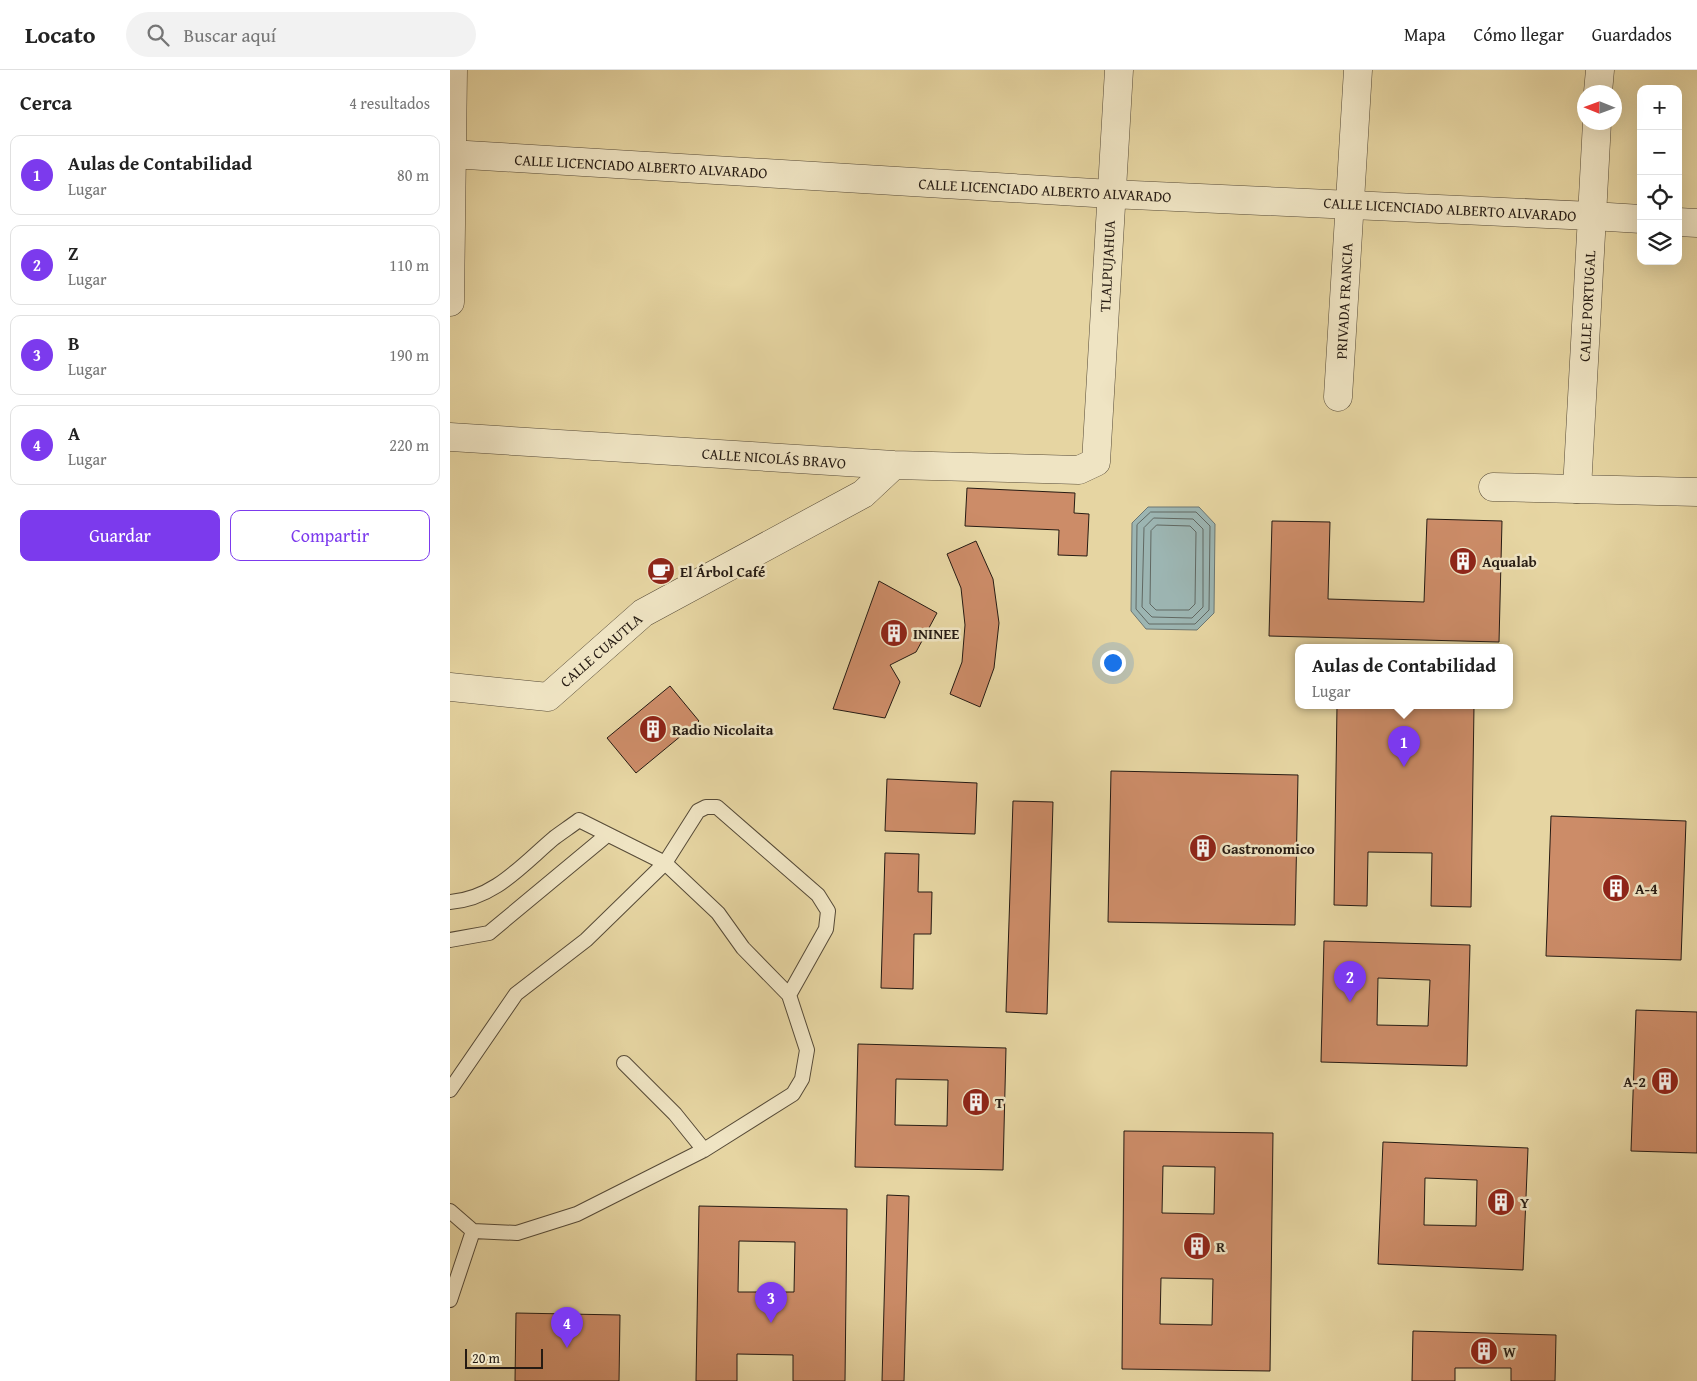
<!DOCTYPE html>
<html lang="es">
<head>
<meta charset="utf-8">
<style>
	:root { --surface:#fff; --page:#f2f2f2; --text:#222; --muted:#767676; --line:#e0e0e0; --accent:#7c3aed }
	body { margin:0; font-family:"Gentium Book Plus",serif; background:var(--page); color:var(--text) }
	.controls { position:absolute; right:15px; top:15px; display:grid; overflow:hidden; border-radius:10px; box-shadow:0 5px 20px #0002 }
	.controls button { width:45px; height:45px; display:grid; place-items:center; padding:0; border:0; border-bottom:1px solid var(--line); background:var(--surface); color:var(--text); font:25px sans-serif }
	.compass { position:absolute; left:1127px; top:15px; width:45px; height:45px; border-radius:50%; background:var(--surface); box-shadow:0 5px 20px #0002; rotate:271deg }
	.scale { position:absolute; left:15px; bottom:12px; width:78px; box-sizing:border-box; padding-left:5px; border:2px solid #261b13; border-top:0; font-size:14px; line-height:18px; white-space:nowrap; color:#261b13; -webkit-text-stroke:4px #efe4c3; paint-order:stroke }
	.you { position:absolute; left:662px; top:592px; width:18px; height:18px; margin:-12px; border:4px solid #fff; border-radius:50%; background:#1a73e8; box-shadow:0 0 0 8px #1a73e833 }
	.badge { display:grid; place-items:center; width:32px; height:32px; border-radius:50%; background:var(--accent); color:#fff; font-size:16px; font-weight:700 }
	.pin { position:absolute; translate:-50% -41px; filter:drop-shadow(0 1px 2px #0008) }
	.pin::after { content:''; position:absolute; top:26px; width:18px; height:15px; background:inherit; clip-path:polygon(0 0,100% 0,50% 100%) }
	.popup { position:absolute; left:845px; top:574px; width:218px; height:65px; box-sizing:border-box; display:grid; place-content:center; border-radius:10px; background:var(--surface); filter:drop-shadow(0 1px 4px #0005); font-size:16px; white-space:nowrap; color:var(--muted) }
	.popup b { font-size:19px; color:var(--text) }
	.popup::after { content:''; position:absolute; left:50%; top:100%; margin-left:-10px; border:10px solid transparent; border-top-color:var(--surface) }
	.list { margin:0; padding:0; list-style:none }
	h2 { display:flex; justify-content:space-between; align-items:center; height:65px; margin:0; padding:0 20px; font-size:21px }
	h2 small { font-size:16px; font-weight:400; color:var(--muted) }
	.list li { display:grid; grid-template-columns:32px 1fr auto; gap:15px; align-items:center; box-sizing:border-box; height:80px; margin:0 10px 10px; padding:0 10px; border:1px solid var(--line); border-radius:10px }
	.list b { display:block; font-size:19px; white-space:nowrap }
	.list p { margin:0; font-size:16px; white-space:nowrap; color:var(--muted) }
	.list em { font-size:16px; font-style:normal; color:var(--muted) }
	.actions { display:flex; gap:10px; padding:15px 20px }
	.actions a { flex:1; padding:11px 0; border:1px solid var(--accent); border-radius:10px; text-align:center; font-size:18px; color:var(--accent) }
	.actions .main { background:var(--accent); color:#fff }
	.icon { flex:none; width:28px; height:28px; fill:none; stroke:currentColor; stroke-width:2; stroke-linecap:round; stroke-linejoin:round }
	.map { position:relative; flex:none; width:1247px; height:1311px; overflow:hidden }
	header { display:flex; align-items:center; gap:30px; box-sizing:border-box; height:70px; padding:0 25px; background:var(--surface); border-bottom:1px solid var(--line) }
	header strong { font-size:24px }
	nav { display:flex; gap:28px; margin-inline-start:auto; font-size:18px }
	.search { width:350px; height:45px; background:var(--page); display:flex; align-items:center; gap:12px; box-sizing:border-box; padding:0 18px; border-radius:28px; color:var(--muted); font-size:19px }
	main { display:flex }
	aside { flex:1; background:var(--surface) }
	.map>svg:first-child { display:block }
	.water { fill:#9cb5b2; stroke:#6d7772 }
	.lines { fill:none; stroke-linecap:round; stroke-linejoin:round }
	.shore { stroke:#616862; stroke-width:1 }
	.building { fill:#cc8c68; stroke:#261b13; fill-rule:evenodd }
	.service-casing { stroke:#564a37; stroke-width:16 }
	.minor-casing { stroke:#564a37; stroke-width:29 }
	.tertiary-casing { stroke:#564a37; stroke-width:29 }
	.service { stroke:#efe4c3; stroke-width:14 }
	.minor { stroke:#efe4c3; stroke-width:28 }
	.tertiary { stroke:#efe4c3; stroke-width:28 }
	.labels { text-anchor:middle; dominant-baseline:central; stroke-width:5; stroke-linejoin:round; paint-order:stroke }
	.street-label { font-size:15px; fill:#261b13; stroke:#efe4c3 }
	.poi-label { font-size:15px; font-weight:bold; fill:#261b13; stroke:#efe4c3; text-anchor:start }
</style>
</head>
<body>
<header>
<strong>Locato</strong>
<div class="search"><svg class="icon" aria-label="search" viewBox="0 0 24 24"><circle cx="10" cy="10" r="6"/><path d="M15 15l6 6"/></svg>Buscar aquí</div>
<nav><a>Mapa</a><a>Cómo llegar</a><a>Guardados</a></nav>
</header>
<main>
<aside>
<h2>Cerca<small>4 resultados</small></h2>
<ul class="list">
<li><span class="badge">1</span><div><b>Aulas de Contabilidad</b><p>Lugar</p></div><em>80 m</em></li>
<li><span class="badge">2</span><div><b>Z</b><p>Lugar</p></div><em>110 m</em></li>
<li><span class="badge">3</span><div><b>B</b><p>Lugar</p></div><em>190 m</em></li>
<li><span class="badge">4</span><div><b>A</b><p>Lugar</p></div><em>220 m</em></li>
</ul>
<div class="actions"><a class="main">Guardar</a><a>Compartir</a></div>
</aside>
<div class="map">
<svg width="1247" height="1311" viewBox="0 0 1247 1311">
	<rect width="100%" height="100%" fill="#e6d5a2"/>
	<filter id="stains"><feTurbulence type="fractalNoise" baseFrequency=".004" numOctaves="4"/><feColorMatrix values="0 0 0 0 .2 0 0 0 0 .09 0 0 0 0 .02 0 0 0 .5 -.17"/></filter>
	<radialGradient id="worn" r=".72"><stop offset=".6" stop-color="#630" stop-opacity="0"/><stop offset="1" stop-color="#630" stop-opacity=".3"/></radialGradient>
	<path class="water" d="M698,437H749L765,454L764,543L747,560L696,559L681,541L682,453Z"/>
	<g class="lines">
		<path class="shore" d="M701,442H746L760,456L759,540L745,554H699L686,539L687,455Z
			M704,448L743,449L753,459V537L742,548L702,547L692,537L694,458Z
			M707,455L740,456L746,462L745,534L739,540H706L700,534L701,461Z"/>
	</g>
	<path class="building" d="M517,418L625,423L624,443L639,444L637,486L608,485L609,460L515,456Z
		M977,449L1052,451L1049,572L819,566L822,451L880,452L878,529L974,532Z
		M526,471L543,509L549,553L544,598L530,637L500,624L512,592L515,555L511,518L497,484Z
		M429,511L487,543L466,582L440,595L450,612L435,648L383,639Z
		M220,616L249,651L186,703L157,668Z
		M887,636H1024L1021,837L981,836L982,783L918,782L917,836L884,835Z
		M661,701L848,705L845,855L658,852Z
		M437,709L527,713L525,764L435,761Z
		M563,731L603,732L597,944L556,942Z
		M1101,746L1236,751L1231,890L1096,886Z
		M435,783L469,784L468,822H482L481,864H464L463,919L431,918Z
		M874,871L1020,875L1017,996L871,992ZM928,908L980,910L978,956L927,955Z
		M1186,940L1247,942V1083L1181,1081Z
		M408,974L556,978L553,1100L405,1097ZM446,1009L498,1010L497,1056L445,1055Z
		M674,1061L823,1063L820,1301L672,1299ZM713,1096L765,1097L764,1144L712,1143ZM711,1208L763,1209L762,1255L710,1254Z
		M933,1072L1078,1078L1073,1200L928,1194ZM975,1108L1027,1110L1026,1156L974,1155Z
		M437,1125L459,1126L454,1311H432Z
		M249,1136L397,1139L395,1311H343V1285L287,1284V1311H246ZM289,1171L345,1172L344,1222H288Z
		M66,1243L170,1245L169,1311H65Z
		M963,1261L1106,1265L1105,1311H1061V1298H1005V1311H962Z"/>
	<g class="lines">
		<g class="service-casing">
			<path id="service" d="M0,832C44,829 72,795 104,768C112,762 121,756 129,750L215,793L268,843L293,878L339,925L357,980L352,1009L343,1024L254,1080L127,1144L67,1163L23,1161L0,1141
				M0,870L39,863L157,765
				M174,993L225,1044L254,1080
				M0,1020L66,924L136,870L215,793L248,741L256,737H267L368,825L378,841L376,859L339,925
				M0,1230L23,1161"/>
		</g>
		<g class="minor-casing">
			<path id="minor" d="M1148,22L1150,0
				M1147,52L1142,146L1191,149
				M0,84L661,124
				M1228,152L1247,153
				M888,327L908,0
				M1043,417L1127,419"/>
		</g>
		<g class="tertiary-casing">
			<path id="tertiary" d="M661,124L1142,146L1127,419L1247,422
				M0,232L3,0
				M0,367L444,395L629,400L646,392L669,0
				M0,617L98,627L193,543L413,424L444,395"/>
		</g>
		<use href="#service" class="service"/>
		<use href="#minor" class="minor"/>
		<use href="#tertiary" class="tertiary"/>
	</g>
	<defs>
		<g id="building-disc" transform="scale(1.4375)"><circle r="9.5" fill="#8f2418" stroke="#efe4c3"/><path d="M-4-6H4V6H1V3H-1V6H-4ZM-2.5-4.3h1.7v1.8h-1.7ZM.8-4.3h1.7v1.8H.8ZM-2.5-1h1.7V.8h-1.7ZM.8-1h1.7V.8H.8Z" fill="#fff"/></g>
		<g id="cafe-disc" transform="scale(1.4375)"><circle r="9.5" fill="#8f2418" stroke="#efe4c3"/><path d="M-5.5-4.5H6V0H3Q3 3.5 0 3.5H-2.5Q-5.5 3.5-5.5 0ZM3-3.2v2h1.7v-2ZM-6 4.5H4V6H-6Z" fill="#fff"/></g>
	</defs>
	<g fill-rule="evenodd">
		<use href="#building-disc" x="1013" y="491"/>
		<use href="#cafe-disc" x="211" y="501"/>
		<use href="#building-disc" x="444" y="563"/>
		<use href="#building-disc" x="203" y="659"/>
		<use href="#building-disc" x="753" y="778"/>
		<use href="#building-disc" x="1166" y="818"/>
		<use href="#building-disc" x="1215" y="1011"/>
		<use href="#building-disc" x="526" y="1032"/>
		<use href="#building-disc" x="1051" y="1132"/>
		<use href="#building-disc" x="747" y="1176"/>
		<use href="#building-disc" x="1034" y="1281"/>
	</g>
	<g class="labels">
		<g class="street-label">
			<text transform="translate(191 96) rotate(3)">CALLE LICENCIADO ALBERTO ALVARADO</text>
			<text transform="translate(595 120) rotate(3)">CALLE LICENCIADO ALBERTO ALVARADO</text>
			<text transform="translate(1000 139) rotate(3)">CALLE LICENCIADO ALBERTO ALVARADO</text>
			<text transform="translate(657 196) rotate(-87)">TLALPUJAHUA</text>
			<text transform="translate(894 231) rotate(-87)">PRIVADA FRANCIA</text>
			<text transform="translate(1137 236) rotate(-87)">CALLE PORTUGAL</text>
			<text transform="translate(324 388) rotate(4)">CALLE NICOLÁS BRAVO</text>
			<text transform="translate(151 580) rotate(-41)">CALLE CUAUTLA</text>
		</g>
		<g class="poi-label">
			<text x="1032" y="491">Aqualab</text>
			<text x="230" y="501">El Árbol Café</text>
			<text x="463" y="563">ININEE</text>
			<text x="222" y="659">Radio Nicolaita</text>
			<text x="772" y="778">Gastronomico</text>
			<text x="1185" y="818">A-4</text>
			<text x="1196" y="1011" text-anchor="end">A-2</text>
			<text x="545" y="1032">T</text>
			<text x="1070" y="1132">Y</text>
			<text x="766" y="1176">R</text>
			<text x="1053" y="1281">W</text>
		</g>
	</g>
	<rect width="100%" height="100%" filter="url(#stains)"/>
	<rect width="100%" height="100%" fill="url(#worn)"/>
</svg>
<div class="controls">
<button>+</button>
<button>−</button>
<button><svg class="icon" aria-label="locate" viewBox="0 0 24 24"><circle cx="12" cy="12" r="6"/><path d="M12 2v4M12 18v4M2 12h4M18 12h4"/></svg></button>
<button><svg class="icon" aria-label="layers" viewBox="0 0 24 24"><path d="M12 4l9 5-9 5-9-5zM3 14l9 5 9-5"/></svg></button>
</div>
<svg class="compass" viewBox="-18 -18 36 36"><path d="M0-13l5 13h-10z" fill="#e53935"/><path d="M0 13l5-13h-10z" fill="#767676"/></svg>
<div class="scale">20 m</div>
<div class="you"></div>
<div class="pin badge" style="left:954px;top:697px">1</div>
<div class="popup"><b>Aulas de Contabilidad</b>Lugar</div>
<div class="pin badge" style="left:900px;top:932px">2</div>
<div class="pin badge" style="left:321px;top:1253px">3</div>
<div class="pin badge" style="left:117px;top:1278px">4</div>
</div>
</main>
</body>
</html>
